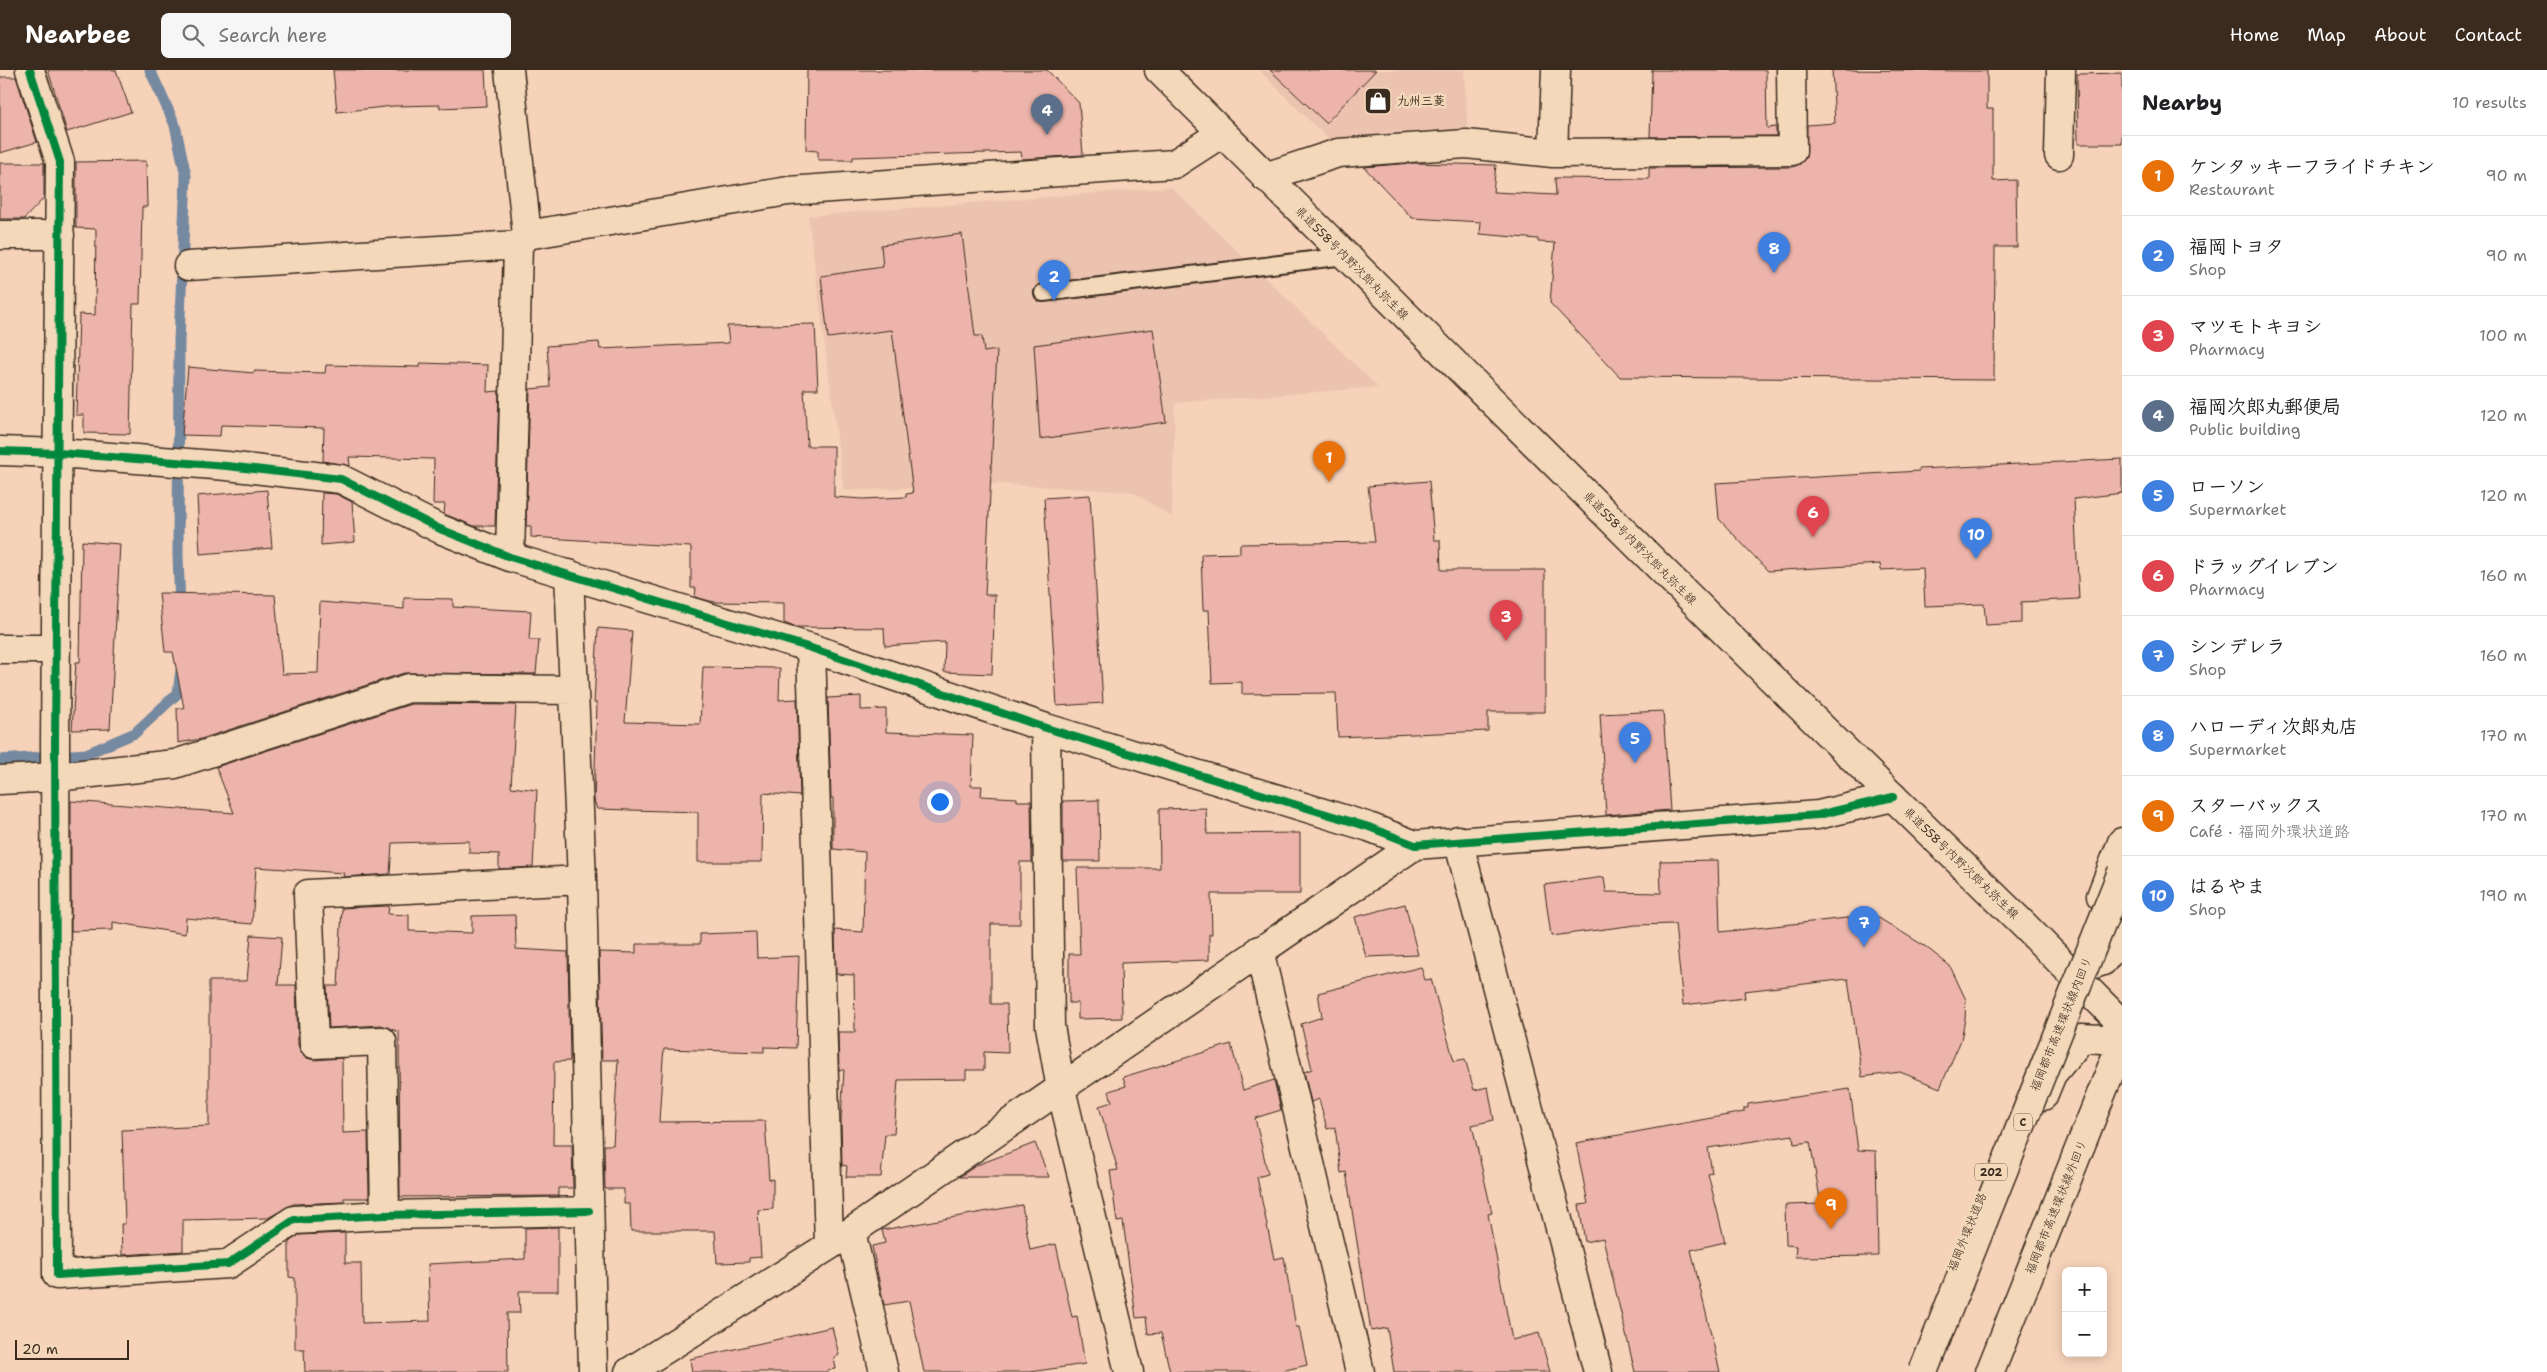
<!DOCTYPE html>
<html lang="en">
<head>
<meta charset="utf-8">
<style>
	:root { --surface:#fff; --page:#f6f6f6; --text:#202124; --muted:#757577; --line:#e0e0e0; --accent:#3b2a1e }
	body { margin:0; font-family:"Shantell Sans","Klee One",sans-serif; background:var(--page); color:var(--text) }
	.controls { position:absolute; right:15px; bottom:15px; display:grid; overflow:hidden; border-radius:8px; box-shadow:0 2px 12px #0003 }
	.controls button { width:45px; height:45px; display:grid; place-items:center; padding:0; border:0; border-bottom:1px solid var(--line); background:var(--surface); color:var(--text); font:25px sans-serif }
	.scale { position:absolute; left:15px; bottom:12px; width:114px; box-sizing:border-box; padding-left:5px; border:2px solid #3b2a1e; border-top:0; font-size:14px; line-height:18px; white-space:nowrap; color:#3b2a1e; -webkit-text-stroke:4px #f3d9ba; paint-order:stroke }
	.you { position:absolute; left:939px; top:731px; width:18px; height:18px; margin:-12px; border:4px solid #fff; border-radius:50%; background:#1a73e8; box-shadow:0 0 0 8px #1a73e833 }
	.badge { display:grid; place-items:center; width:32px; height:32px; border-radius:50%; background:var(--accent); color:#fff; font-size:16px; font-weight:700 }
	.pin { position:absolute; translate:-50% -41px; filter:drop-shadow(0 1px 2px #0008) }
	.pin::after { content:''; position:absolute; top:26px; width:18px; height:15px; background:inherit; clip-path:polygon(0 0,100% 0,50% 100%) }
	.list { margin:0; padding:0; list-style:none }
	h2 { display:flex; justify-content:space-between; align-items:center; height:65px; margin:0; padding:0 20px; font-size:21px }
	h2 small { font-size:16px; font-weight:400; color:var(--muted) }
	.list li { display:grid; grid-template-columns:32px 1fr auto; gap:15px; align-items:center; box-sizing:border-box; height:80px; padding:0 20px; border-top:1px solid var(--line) }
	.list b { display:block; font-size:19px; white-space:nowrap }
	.list p { margin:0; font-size:16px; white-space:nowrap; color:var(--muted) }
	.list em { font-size:16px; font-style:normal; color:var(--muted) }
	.icon { flex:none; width:28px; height:28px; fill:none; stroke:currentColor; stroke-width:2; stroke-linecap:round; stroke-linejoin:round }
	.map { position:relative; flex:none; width:2122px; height:1302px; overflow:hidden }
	header { display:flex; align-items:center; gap:30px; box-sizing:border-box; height:70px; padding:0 25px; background:var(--accent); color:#fff }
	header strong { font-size:24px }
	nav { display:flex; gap:28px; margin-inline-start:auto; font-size:18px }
	.search { width:350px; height:45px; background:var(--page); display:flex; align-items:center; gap:12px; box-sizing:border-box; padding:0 18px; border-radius:8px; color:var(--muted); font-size:19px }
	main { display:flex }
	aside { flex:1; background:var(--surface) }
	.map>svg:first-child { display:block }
	.built { fill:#ecc3af }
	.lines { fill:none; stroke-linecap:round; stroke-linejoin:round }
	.stream { stroke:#7589a0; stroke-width:11 }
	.building { fill:#edb4ab; stroke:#3b2a1e }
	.lane-casing { stroke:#3b2a1e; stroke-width:20 }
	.street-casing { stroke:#3b2a1e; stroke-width:31 }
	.secondary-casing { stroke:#3b2a1e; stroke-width:31 }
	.highway-casing { stroke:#3b2a1e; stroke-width:31 }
	.lane { stroke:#f3d9ba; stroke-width:16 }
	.street { stroke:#f3d9ba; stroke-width:28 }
	.secondary { stroke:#f3d9ba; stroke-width:28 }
	.highway { stroke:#f3d9ba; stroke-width:28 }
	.highway-bridge-casing { stroke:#3b2a1e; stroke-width:31; stroke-linecap:butt }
	.highway-bridge { stroke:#f3d9ba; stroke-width:28 }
	.cycleway-casing { stroke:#f3d9ba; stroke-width:11 }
	.cycleway { stroke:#00873e; stroke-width:8 }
	.labels { text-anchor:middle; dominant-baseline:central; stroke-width:5; stroke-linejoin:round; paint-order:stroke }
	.shield { fill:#f3d9ba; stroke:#725e4d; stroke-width:1 }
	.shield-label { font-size:11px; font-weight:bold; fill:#3b2a1e }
	.poi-label { font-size:12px; font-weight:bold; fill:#3b2a1e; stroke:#f3d9ba; text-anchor:start }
	.street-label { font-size:12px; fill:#3b2a1e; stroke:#f3d9ba }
</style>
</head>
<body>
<header>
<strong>Nearbee</strong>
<div class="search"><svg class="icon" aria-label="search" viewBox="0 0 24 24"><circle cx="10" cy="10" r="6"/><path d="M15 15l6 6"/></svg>Search here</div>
<nav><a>Home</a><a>Map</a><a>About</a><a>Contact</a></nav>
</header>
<main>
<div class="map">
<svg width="2122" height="1302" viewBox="0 0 2122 1302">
	<rect width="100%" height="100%" fill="#f6d2b9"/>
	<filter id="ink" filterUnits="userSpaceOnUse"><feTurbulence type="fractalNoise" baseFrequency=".02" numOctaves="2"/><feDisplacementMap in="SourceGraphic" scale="10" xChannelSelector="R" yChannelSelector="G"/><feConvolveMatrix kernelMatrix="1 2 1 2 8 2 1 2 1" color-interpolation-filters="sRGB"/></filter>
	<g filter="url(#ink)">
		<path class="built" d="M1259,0H1464L1468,62L1329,70Z
			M1171,117L1378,317L1175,333L1172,447L1133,422L1000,414L844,421L808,146Z"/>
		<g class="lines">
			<path class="stream" d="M150,0L175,55L186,106L179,271L178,485L180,537
				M0,690L86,684L135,663L178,623L181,600"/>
		</g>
		<path class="building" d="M48,0H116L131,42L67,62Z
			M333,0H485L487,36L440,38V35L394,36L337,42Z
			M807,0H1047L1079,33L1083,85L1022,89L1021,82L853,87V90H818V81L806,80Z
			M1270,0H1376L1326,53Z
			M1652,0H1766L1767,58L1776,57V66L1650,67Z
			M1832,0L1987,1V39H1993V111L2016,110L2017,177H1995L1994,310L1620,307L1550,233L1555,173L1538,172V169L1480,164L1481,152L1412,148L1364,97L1412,93L1496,95L1493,122L1556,125L1555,108L1649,109V98L1793,97L1800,94L1806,88L1807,55L1835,53Z
			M2122,3V74H2078L2077,4Z
			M0,7H16L37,72L0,83Z
			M146,91L147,137H142L140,234H133L130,364L84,363V345H76L79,244L95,245L96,159L76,158V92Z
			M0,93H44V128L24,149H0Z
			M962,164L975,266H982L984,282L997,280L985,525H995L992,604L944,602L945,572L885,576L884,558L795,557L784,553V533L714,532L695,527L696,518H691V477L531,467V456H526L530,319L550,317L547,276L599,272L600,279L729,273L727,256L815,254L818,319H804L807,376H834V427L863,429L906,427V424L913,423L892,260L828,268L821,206L883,197L881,175Z
			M1153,259L1166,352L1040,369L1034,275Z
			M420,293L488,295L487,322L499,321L495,456H474L444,444L445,434H433L434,389L349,387L350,396L323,391L324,358L221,355L220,366L182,365L188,297L254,303V301L325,303L326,295L420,297Z
			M2122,389V423L2074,429L2079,529L2021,532V553L1986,555L1984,534L1925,536L1923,498L1881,500L1880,494L1768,501L1719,449L1716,413L1919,401V399Z
			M1429,411L1434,470H1440L1441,500H1545V642H1488V661L1338,667L1336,623L1242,624V612L1212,613L1209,540H1203L1201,484L1240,483V474L1375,472L1368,416Z
			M267,420L272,478L200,484L197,426Z
			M322,423L336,424L352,432L355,472L321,475Z
			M1090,425L1103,633L1057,636L1044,428Z
			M82,471L120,474L110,659L72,660L76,592H80Z
			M159,523L275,525L282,604L318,603L320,532L404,539V528L453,529V537L531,541L529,570H539L536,604L404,603L201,669L178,673L177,638H184L173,582H165Z
			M598,558L632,561L625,652L700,654L703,597L780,598L779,630L797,629L800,726L763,723L762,792H698V742L597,739L594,730L597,633H594Z
			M861,626V640L886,639V662L973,665L971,716H982L981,726L1017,728V731H1031L1032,792H1020V854H991V934H1007L1008,983L984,982V1000H966V1009L898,1010L894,1064H885L881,1107H846L847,1096L842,1095L841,1048L844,1000H839L838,962H855L854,905L836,904L835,860L863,862L865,782L833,779V728H831L828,628Z
			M411,634L516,635L511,717L537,720L533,797L499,799V784L469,783V771L392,773L390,804L343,807L344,803L256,797L252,854L186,848L185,864L113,852V860L71,861V731L234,743L216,697Z
			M1663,641L1670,740L1606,745L1600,644Z
			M1099,730L1100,791H1063V731Z
			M1206,738L1207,764L1300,763V824H1211L1212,864H1209V890L1121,893L1122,948L1078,949V933H1069V884H1080L1077,798H1160L1159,739Z
			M1718,790L1720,862L1874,845L1926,877L1950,896L1966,930L1965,949L1961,970L1940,1018L1900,1002L1862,1007L1848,909L1744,921L1745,928L1683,935L1675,854L1636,855L1551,866L1544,815L1604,807L1606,822L1661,823L1660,791Z
			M1405,834L1418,885L1366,887L1355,847Z
			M389,836L388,844L409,845V861L472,863V846L515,845L516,879L568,882L570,991L554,992L553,1075H572L573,1118H558V1126L400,1127L399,962L381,955L329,958L327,916H338L342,838Z
			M756,862L757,888L799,886L796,978L764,977V982L664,979L663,989L659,1052L765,1051L769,1110L773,1109V1139L758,1140L761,1187L749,1188V1192L717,1193L715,1161H631L630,1134H624V1119H605L604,1075H613L618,990H602L599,882L636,883V874H700V864Z
			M251,865L282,867L278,915H296L298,975L301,983L307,988L314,990L342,988L343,1063L368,1062L369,1128H344V1132L293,1134L268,1148L183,1150V1181L122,1185L121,1154H125L122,1060L209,1056V911H247Z
			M1421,897L1425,910L1431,909L1454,991L1465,989L1474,1020L1488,1017L1494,1050L1472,1055L1492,1143L1488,1144L1512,1270L1539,1263L1550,1302H1394L1387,1258L1371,1261L1346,1102L1341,1103L1335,1057L1327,1059L1319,1029L1311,1032L1304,1002L1312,999L1301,954L1322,947L1318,923Z
			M1231,974L1243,1020L1274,1010L1281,1040L1255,1048L1268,1104L1257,1107L1274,1189L1284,1187L1296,1257H1299L1307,1295L1277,1302H1170L1161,1263L1148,1264L1146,1247L1136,1248L1123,1151L1117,1152L1110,1101L1118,1100L1099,1036L1112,1032L1109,1021L1126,1016L1123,1007Z
			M1850,1019L1858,1080L1876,1081L1878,1186L1795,1187L1796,1176L1786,1175L1785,1135L1821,1134L1810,1072L1794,1074L1793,1065L1708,1078L1712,1103L1708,1104L1725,1172L1691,1180L1720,1302H1635L1603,1168L1585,1172L1579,1135L1588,1134L1576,1073L1744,1042V1038H1748V1034Z
			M1035,1073L1049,1107H959L977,1095Z
			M1022,1135L1030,1180L1056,1174L1072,1247L1077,1246L1085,1294L1030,1302H924L909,1231L884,1235L872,1176L885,1173L882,1160Z
			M558,1157V1221H519L520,1243H507L508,1302H305L304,1279H295V1208L289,1207V1172L299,1165L345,1163V1193H361L362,1253L430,1251L428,1194L525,1189V1158Z
			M832,1257L839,1285L834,1288L836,1299L827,1300L828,1302H692L690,1289Z"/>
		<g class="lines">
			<g class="lane-casing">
				<path id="lane" d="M1043,223L1345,186"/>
			</g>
			<g class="street-casing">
				<path id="street" d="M30,0L60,92L55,671L57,1205L228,1194L294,1150L385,1145L589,1141
					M509,0L527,165
					M1553,83L1556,0
					M2059,85L2061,0
					M1265,107L1338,83L1466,74L1553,83L1792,81L1791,0
					M0,165H60
					M188,196L518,175
					M0,381L59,383L227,396L341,409L440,459L510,487L811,578L1046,658L1369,757L1415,775L1818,745L1893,727
					M510,487L518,175L527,165L788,121L1174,94L1222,63
					M569,504L582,810L593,1302
					M811,578L829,1175
					M0,579H56
					M1046,658L1050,956L1061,1019L1129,1302
					M0,710L55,707L175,694L409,618L574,620
					M1458,770L1598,1302
					M1259,880L1360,1302
					M385,1145L382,971L314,974L308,824L582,810
					M851,1162L884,1302
					M629,1302L851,1162L1415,775"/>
			</g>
			<g class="secondary-casing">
				<path id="secondary" d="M1159,0L1765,602L2025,856L2122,954"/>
			</g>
			<g class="highway-casing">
				<path id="highway" d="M2101,826L2122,772
					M2071,902L2103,891L2122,865
					M2043,1026L2052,1004L2082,968L2122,970
					M1990,1302L2122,972"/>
			</g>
			<use href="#lane" class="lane"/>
			<use href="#street" class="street"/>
			<use href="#secondary" class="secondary"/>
			<use href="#highway" class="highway"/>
			<g class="highway-bridge-casing">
				<path id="highway-bridge" d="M1923,1302L2122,802"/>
			</g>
			<use href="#highway-bridge" class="highway-bridge"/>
			<g class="cycleway-casing">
				<path id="cycleway" d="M30,0L60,92L55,671L57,1205L228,1194L294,1150L385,1145L589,1141
					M0,381L59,383L227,396L341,409L440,459L510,487L811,578L1046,658L1369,757L1415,775L1818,745L1893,727"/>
			</g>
			<use href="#cycleway" class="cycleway"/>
		</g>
	</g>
	<defs>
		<g id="shop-square" transform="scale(1.4375)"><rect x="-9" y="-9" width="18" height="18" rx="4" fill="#3b2a1e" stroke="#f3d9ba"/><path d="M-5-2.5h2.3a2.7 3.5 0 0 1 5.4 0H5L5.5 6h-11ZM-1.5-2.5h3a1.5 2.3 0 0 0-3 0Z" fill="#fff"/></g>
	</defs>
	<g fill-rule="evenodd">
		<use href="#shop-square" x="1378" y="31"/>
	</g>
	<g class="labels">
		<g class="shield">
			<rect x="2014" y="1043.5" width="18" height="17" rx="4"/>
			<rect x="1975" y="1093.5" width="32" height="17" rx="4"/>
		</g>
		<g class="shield-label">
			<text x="2023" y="1052">C</text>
			<text x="1991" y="1102">202</text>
		</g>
		<g class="poi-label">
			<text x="1397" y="31">九州三菱</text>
		</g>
		<g class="street-label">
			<text transform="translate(1352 193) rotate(45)">県道558号内野次郎丸弥生線</text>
			<text transform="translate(1640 478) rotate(45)">県道558号内野次郎丸弥生線</text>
			<text transform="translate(1961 793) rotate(44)">県道558号内野次郎丸弥生線</text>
			<text transform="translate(2061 954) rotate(-68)">福岡都市高速環状線内回り</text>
			<text transform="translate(2056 1137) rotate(-68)">福岡都市高速環状線外回り</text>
			<text transform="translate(1967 1162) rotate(-68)">福岡外環状道路</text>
		</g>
	</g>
</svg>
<div class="controls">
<button>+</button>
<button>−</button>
</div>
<div class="scale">20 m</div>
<div class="you"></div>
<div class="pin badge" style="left:1329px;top:412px;background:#e8710a">1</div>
<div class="pin badge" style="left:1054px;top:231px;background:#3f7fe0">2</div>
<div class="pin badge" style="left:1506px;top:571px;background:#e0444e">3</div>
<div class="pin badge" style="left:1047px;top:65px;background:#5c6f8a">4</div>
<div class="pin badge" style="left:1635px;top:693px;background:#3f7fe0">5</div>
<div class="pin badge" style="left:1813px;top:467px;background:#e0444e">6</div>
<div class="pin badge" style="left:1864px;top:877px;background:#3f7fe0">7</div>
<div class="pin badge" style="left:1774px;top:203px;background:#3f7fe0">8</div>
<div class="pin badge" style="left:1831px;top:1159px;background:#e8710a">9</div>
<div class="pin badge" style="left:1976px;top:489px;background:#3f7fe0">10</div>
</div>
<aside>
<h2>Nearby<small>10 results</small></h2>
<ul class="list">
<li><span class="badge" style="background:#e8710a">1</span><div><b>ケンタッキーフライドチキン</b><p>Restaurant</p></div><em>90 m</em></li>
<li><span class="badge" style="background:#3f7fe0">2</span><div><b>福岡トヨタ</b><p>Shop</p></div><em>90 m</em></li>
<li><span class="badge" style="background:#e0444e">3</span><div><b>マツモトキヨシ</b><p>Pharmacy</p></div><em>100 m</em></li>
<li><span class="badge" style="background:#5c6f8a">4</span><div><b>福岡次郎丸郵便局</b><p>Public building</p></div><em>120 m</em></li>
<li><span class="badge" style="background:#3f7fe0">5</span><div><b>ローソン</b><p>Supermarket</p></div><em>120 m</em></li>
<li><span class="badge" style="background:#e0444e">6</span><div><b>ドラッグイレブン</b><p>Pharmacy</p></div><em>160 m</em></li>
<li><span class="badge" style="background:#3f7fe0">7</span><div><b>シンデレラ</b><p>Shop</p></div><em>160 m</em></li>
<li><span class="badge" style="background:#3f7fe0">8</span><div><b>ハローディ次郎丸店</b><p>Supermarket</p></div><em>170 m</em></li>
<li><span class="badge" style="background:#e8710a">9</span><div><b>スターバックス</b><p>Café · 福岡外環状道路</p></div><em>170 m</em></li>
<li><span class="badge" style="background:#3f7fe0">10</span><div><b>はるやま</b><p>Shop</p></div><em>190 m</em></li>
</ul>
</aside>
</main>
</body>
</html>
